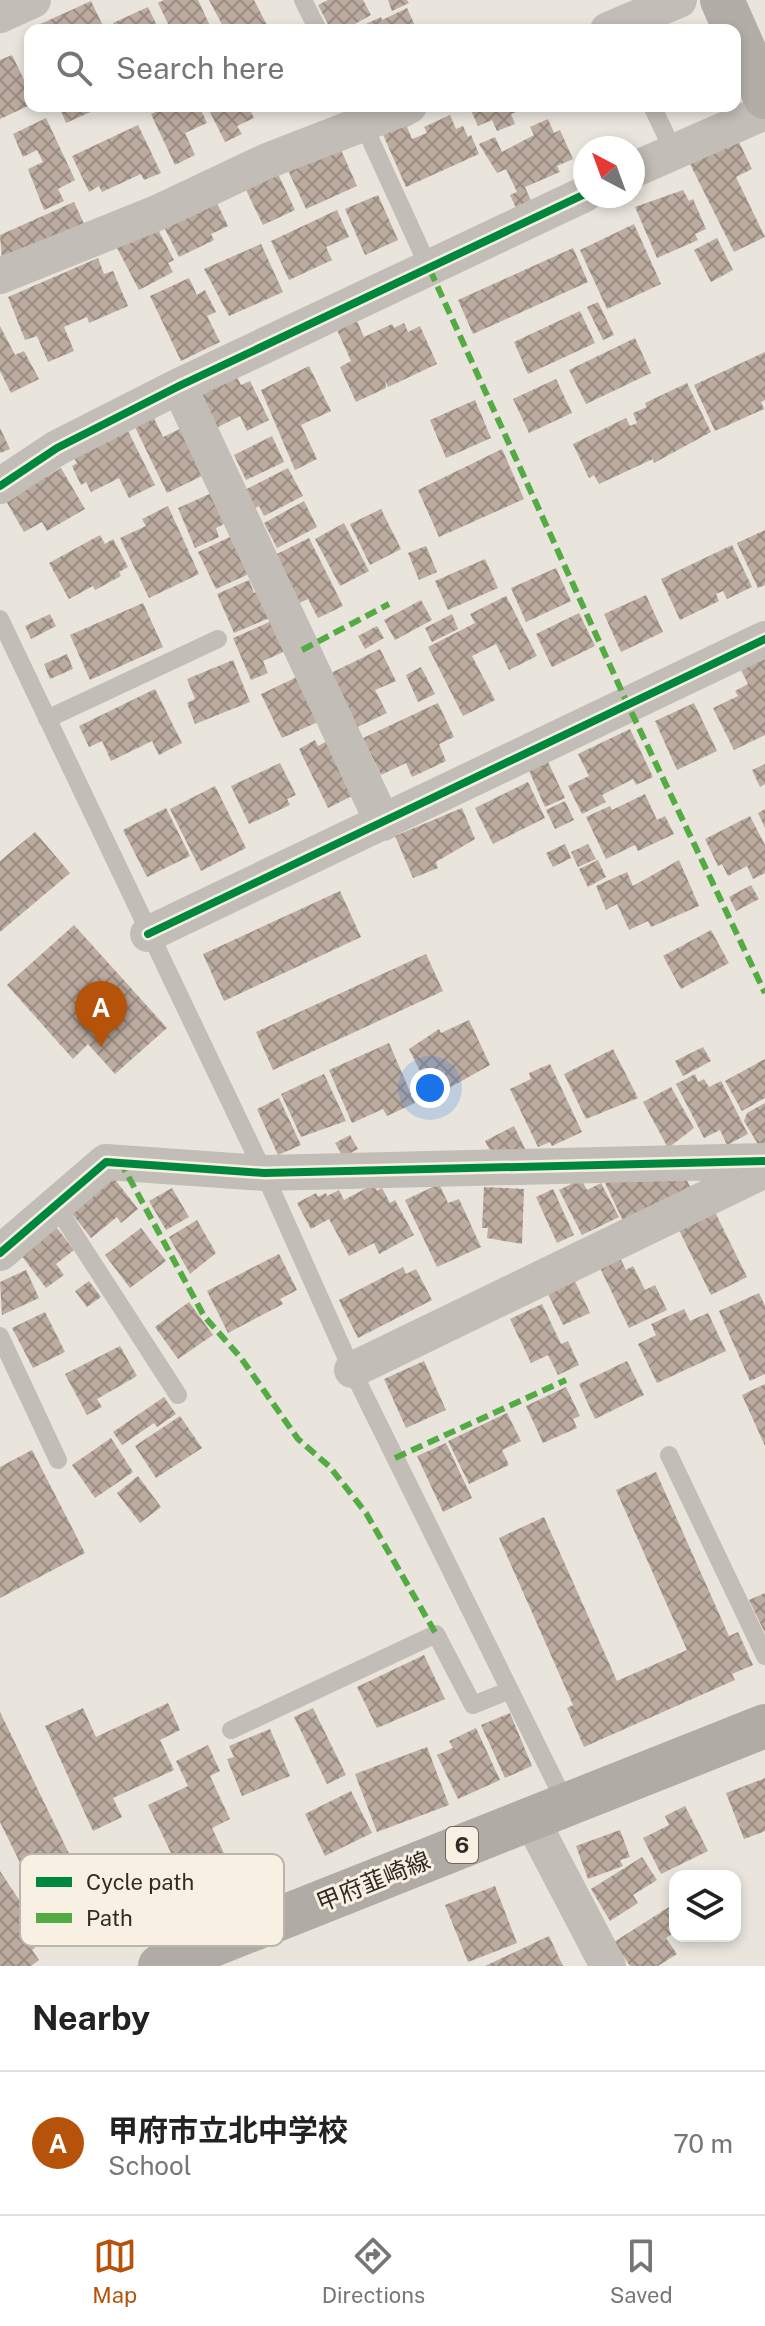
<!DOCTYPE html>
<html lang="en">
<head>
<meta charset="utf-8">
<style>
	:root { --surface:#fff; --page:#f6f6f6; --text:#222; --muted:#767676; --line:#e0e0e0; --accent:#b45309 }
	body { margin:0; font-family:"Public Sans","Noto Sans JP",sans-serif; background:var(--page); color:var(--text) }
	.controls { position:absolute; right:24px; bottom:24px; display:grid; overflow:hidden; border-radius:16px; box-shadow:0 4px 12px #0003 }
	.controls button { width:72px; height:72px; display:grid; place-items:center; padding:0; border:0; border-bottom:2px solid var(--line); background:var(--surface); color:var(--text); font:40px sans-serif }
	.compass { position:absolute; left:573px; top:136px; width:72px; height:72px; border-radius:50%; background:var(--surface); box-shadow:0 4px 12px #0003; rotate:319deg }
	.you { position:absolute; left:430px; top:1088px; width:28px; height:28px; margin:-20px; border:6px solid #fff; border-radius:50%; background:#1a73e8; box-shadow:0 0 0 12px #1a73e833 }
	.badge { display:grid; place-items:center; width:52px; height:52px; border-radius:50%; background:var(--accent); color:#fff; font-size:26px; font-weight:700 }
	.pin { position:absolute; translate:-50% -66px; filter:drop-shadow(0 2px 4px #0008) }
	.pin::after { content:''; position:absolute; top:42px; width:28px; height:24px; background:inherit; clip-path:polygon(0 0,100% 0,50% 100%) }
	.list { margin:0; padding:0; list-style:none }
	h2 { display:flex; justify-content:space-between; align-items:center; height:104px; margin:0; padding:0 32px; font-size:34px }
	h2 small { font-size:26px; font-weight:400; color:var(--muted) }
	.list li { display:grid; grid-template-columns:52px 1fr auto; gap:24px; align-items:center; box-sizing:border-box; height:144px; padding:0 32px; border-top:2px solid var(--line) }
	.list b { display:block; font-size:30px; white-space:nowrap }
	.list p { margin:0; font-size:26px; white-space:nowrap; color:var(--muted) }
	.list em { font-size:26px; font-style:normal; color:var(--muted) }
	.icon { flex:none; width:44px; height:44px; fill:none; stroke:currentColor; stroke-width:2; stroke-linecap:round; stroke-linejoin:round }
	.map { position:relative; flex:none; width:765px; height:1966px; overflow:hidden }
	.search { position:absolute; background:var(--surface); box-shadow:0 4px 12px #0003; left:24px; right:24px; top:24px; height:88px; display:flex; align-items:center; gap:20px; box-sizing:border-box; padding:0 28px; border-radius:16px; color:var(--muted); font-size:30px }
	.sheet { height:248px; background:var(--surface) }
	nav { display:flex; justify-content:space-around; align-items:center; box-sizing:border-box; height:112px; border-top:2px solid var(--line); background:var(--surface); font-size:22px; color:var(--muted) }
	nav a { display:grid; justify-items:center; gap:4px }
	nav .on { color:var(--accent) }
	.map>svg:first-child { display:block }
	.building { fill:url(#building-cross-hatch) }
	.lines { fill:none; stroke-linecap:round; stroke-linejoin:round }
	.lane { stroke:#c2bdb6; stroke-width:18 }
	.street { stroke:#c2bdb6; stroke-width:36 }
	.secondary { stroke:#b3ada7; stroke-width:44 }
	.primary { stroke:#b1aba5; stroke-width:44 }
	.quiet { stroke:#54ab44; stroke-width:6; stroke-dasharray:12 6; stroke-linecap:butt }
	.cycleway-casing { stroke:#f7f0e3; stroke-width:13 }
	.cycleway { stroke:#00873e; stroke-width:8 }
	.labels { text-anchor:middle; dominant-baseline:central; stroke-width:6; stroke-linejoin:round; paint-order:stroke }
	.shield { fill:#f7f0e3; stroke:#6d665e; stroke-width:2 }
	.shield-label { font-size:22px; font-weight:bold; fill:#322b25 }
	.street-label { font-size:24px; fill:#322b25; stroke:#f7f0e3 }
	.key { fill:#f7f0e3; stroke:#bcb5aa; stroke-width:2 }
	.key-label { font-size:22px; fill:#322b25 }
</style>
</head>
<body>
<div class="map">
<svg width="765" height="1966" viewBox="0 0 765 1966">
	<defs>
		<pattern id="building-cross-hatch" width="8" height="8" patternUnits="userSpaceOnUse" patternTransform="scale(2)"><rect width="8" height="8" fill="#bcab9f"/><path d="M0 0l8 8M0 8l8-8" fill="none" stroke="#998b81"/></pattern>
	</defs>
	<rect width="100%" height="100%" fill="#e9e5dd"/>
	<path class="building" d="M164,0H198L211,28L171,30L158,3Z
		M209,0H254L268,27L225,30Z
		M328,0H363L371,15L344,30H331L318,5Z
		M388,0H407L409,3L392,11Z
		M91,1L105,30H38L36,26Z
		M148,7L159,30H116L113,23Z
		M407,8L417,30L359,27L381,17L382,20Z
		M12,55L30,92V105L0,119V60Z
		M59,106H104L66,123Z
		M169,106H199L207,123L185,133L195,155L175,165L151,114Z
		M207,106H248L254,118L237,126L242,134L225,142Z
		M469,106H523L524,109L511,114L515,124L497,131L492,120L478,126Z
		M450,115L456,129L463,126L468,137L471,135L479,154L406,187L381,130L415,123L407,127L412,139L427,133L424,127Z
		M46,118L75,180L58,189L64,201L44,210L28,169L43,162L37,150L23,157L13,134Z
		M548,119L554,133L560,130L573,159L557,166L560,172L525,187L531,201L516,208L510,195L517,192L506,169L497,173L479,144L495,137L502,152L534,135L530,127Z
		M138,125L161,173L144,180L141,174L102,192L99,186L89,192L72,156Z
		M738,140L752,169L736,177L765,237L734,252L690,164Z
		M338,143L357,186L306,209L286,166Z
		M278,174L295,210L263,225L246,190Z
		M683,190L689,201L693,199L706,229L695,234L698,240L657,258L635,207Z
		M378,195L398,240L365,255L345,209Z
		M215,199L228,226L211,234L214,240L179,257L163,225Z
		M74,202L87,230L2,260L0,235Z
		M337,210L349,237L326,247L332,260L289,280L271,241Z
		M634,224L661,284L607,309L580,250Z
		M156,226L174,260L168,263L173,272L139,290L117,248Z
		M717,238L733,270L711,282L694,250Z
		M261,244L283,292L229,316L204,269Z
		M573,248L588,282L473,334L458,300Z
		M98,258L104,274L113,271L128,306L89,323L87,317L64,327L74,351L48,362L37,336L25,340L8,297Z
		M189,278L197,295L205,290L216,312L207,316L220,342L181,361L150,296Z
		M598,302L614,335L603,340L587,307Z
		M580,311L595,343L528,374L514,342Z
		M357,321L364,337L392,324L394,328L404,323L408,332L420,326L437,364L388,387L385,380L386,388L356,402L340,367L351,361L337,330Z
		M0,326L15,355L24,351L39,379L11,393L0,371Z
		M635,338L651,373L586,404L569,370Z
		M765,352V400L761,402L764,409L715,431L694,385Z
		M309,366L331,411L301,425L317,459L295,470L261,390Z
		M236,375L241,385L250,381L269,420L247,431L240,416L210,431L194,399Z
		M556,379L572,413L529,433L513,399Z
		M687,383L711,432L654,463L653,459L599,484L594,475L589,478L573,444L626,418L630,426L637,423L633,413L647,407L645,403Z
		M475,400L491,438L446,458L430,420Z
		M153,416L163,437L180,429L208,473L167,493L134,425Z
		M0,428L10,449L0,453Z
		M128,431L155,485L129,498L119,478L91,492L86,482L81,485L72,466L77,463L74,458Z
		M272,436L284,462L246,480L234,455Z
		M502,449L524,499L439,537L418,490Z
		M61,468L85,509L47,531L42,522L24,532L6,501Z
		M288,468L303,496L264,516L259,506L250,511L241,492Z
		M214,492L228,522L216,528L219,537L195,548L178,508Z
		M304,501L317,527L277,548L264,523Z
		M168,506L199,574L149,598L120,538L146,526L142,519Z
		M381,509L401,549L370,565L350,524Z
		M344,523L369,571L340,586L315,539Z
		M765,530V585L758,588L737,543Z
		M100,535L105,544L113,539L128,567L119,572L121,576L95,590L93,586L69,599L49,563Z
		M234,535L251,573L216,589L198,552Z
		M309,538L343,606L318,618L308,599L295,605L271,557Z
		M732,545L752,587L727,599L723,591L716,594L719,601L680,620L661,579Z
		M426,546L437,572L419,580L408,553Z
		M485,559L498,588L448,610L435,581Z
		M556,568L571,601L526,622L511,588Z
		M249,580L254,593L261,590L272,617L234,633L217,594Z
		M646,595L663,632L621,652L604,614Z
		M506,596L537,656L509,670L496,644L472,656L495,700L463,716L428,647L475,623L470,614Z
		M421,600L432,620L395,640L384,620Z
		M143,603L163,647L90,680L70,635Z
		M579,613L595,646L552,667L536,634Z
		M50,614L56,626L31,639L25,626Z
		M452,614L458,629L432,642L425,628Z
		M274,620L288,650L263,661L268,673L251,680L233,638Z
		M377,626L384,638L365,649L358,636Z
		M380,649L396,681L375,690L387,713L355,728L329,674Z
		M67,654L73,669L50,679L44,664Z
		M765,659V735L734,750L713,708L738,696L735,691L748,684L741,670Z
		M233,660L250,702L195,724L187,703L195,699L187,679Z
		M421,667L435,694L418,702L406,675Z
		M297,677L318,722L282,738L261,694Z
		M155,689L182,743L159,755L152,741L111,761L102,741L89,747L79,726Z
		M438,703L454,737L439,744L446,761L412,777L406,763L381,775L363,738Z
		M694,703L717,751L677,770L655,721Z
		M630,729L653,777L636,785L633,779L602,795L606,802L582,814L568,786L589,776L578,754Z
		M331,739L358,793L328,808L299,749L315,740L318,746Z
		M548,762L565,798L545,807L529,771Z
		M280,763L296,795L287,799L290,805L249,824L231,786Z
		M765,764V784L760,787L752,770Z
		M528,782L545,818L493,844L475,808Z
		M215,786L246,848L201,871L170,809Z
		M645,794L657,820L665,816L674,834L638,851L635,845L606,859L586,817L610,806L612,810Z
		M565,801L574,820L555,829L546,810Z
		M166,808L190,856L147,877L123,830Z
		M462,808L475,839L436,862L438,868L413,878L395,836Z
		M765,809V828L758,813Z
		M750,816L765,845V873L753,879L747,866L728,876L722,864L718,866L705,839Z
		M35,832L70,873L0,932V861Z
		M565,844L571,858L553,867L546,853Z
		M588,844L596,859L578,867L571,852Z
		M598,860L606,877L588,887L579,869Z
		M679,860L699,906L651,927L648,921L629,930L617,904L606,910L596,886L627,872L633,886Z
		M751,885L759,899L736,911L729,897Z
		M340,891L361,937L224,1001L203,954Z
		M74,925L167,1028L115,1074L88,1044L73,1059L7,985Z
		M711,930L729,963L681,989L663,956Z
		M426,954L443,991L273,1070L256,1032Z
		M469,1020L490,1065L433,1097L409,1049L439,1029L441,1033Z
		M389,1043L415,1103L387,1116L383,1109L352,1123L329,1070Z
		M703,1047L711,1061L683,1076L675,1061Z
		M613,1049L638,1098L586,1119L564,1074Z
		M765,1059V1098L742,1111L725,1081Z
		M550,1064L582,1132L552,1146L550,1142L538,1147L510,1089L531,1079L529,1073Z
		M324,1074L346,1121L301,1137L281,1094Z
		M695,1074L698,1082L704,1079L709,1087L721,1081L748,1134L727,1145L720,1130L704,1138L676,1084Z
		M671,1087L694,1128L668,1148L643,1102Z
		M279,1098L301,1145L278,1155L257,1109Z
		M765,1103V1143L759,1146L744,1121L747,1113Z
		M514,1126L527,1153L492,1154L485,1141Z
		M350,1135L358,1149L343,1157L335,1143Z
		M663,1176L685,1177L692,1190L624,1223L605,1183L618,1177H649L651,1182Z
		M113,1177L138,1209L121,1223L117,1217L91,1238L70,1211Z
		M581,1179L587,1190L601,1183L619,1217L582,1235L559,1190Z
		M374,1184L377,1191L382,1188L390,1203L395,1200L414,1235L379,1254L374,1243L349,1256L329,1219L311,1229L297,1203L316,1193L318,1197L326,1193L327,1196L339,1190L344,1200Z
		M439,1184L448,1203L459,1199L481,1247L437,1267L405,1200Z
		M484,1187L524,1189L522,1244L487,1238L488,1228H482Z
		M172,1188L189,1217L166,1230L149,1201Z
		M553,1189L574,1235L557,1243L536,1197Z
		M715,1212L747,1277L711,1295L679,1230Z
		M197,1220L216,1253L190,1274L169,1237Z
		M57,1228L74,1250L56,1264L64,1275L46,1288L21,1255Z
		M141,1228L166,1261L130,1288L105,1255Z
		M279,1254L297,1290L280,1299L283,1304L228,1333L207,1291Z
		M620,1258L626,1270L633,1266L645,1290L655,1285L667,1310L629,1328L600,1268Z
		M403,1267L406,1274L416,1269L432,1300L358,1338L339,1300Z
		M26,1270L39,1298L2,1315L0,1282Z
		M572,1275L590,1313L563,1325L545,1288Z
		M89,1281L101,1297L87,1307L75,1291Z
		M759,1293L765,1306V1374L750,1381L719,1311Z
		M189,1302L213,1335L178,1359L155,1327Z
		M542,1304L561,1344L568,1341L579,1365L558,1375L548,1355L531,1363L510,1319Z
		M684,1309L690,1321L708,1313L726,1351L657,1383L638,1344L656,1335L651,1324Z
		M45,1312L65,1352L33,1368L12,1328Z
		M120,1346L137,1376L97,1399L102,1407L87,1415L65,1374Z
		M424,1361L446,1410L406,1428L384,1379Z
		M627,1361L644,1395L595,1419L579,1384Z
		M765,1384V1446L742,1395Z
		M566,1387L580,1416L573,1419L577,1428L543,1443L526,1406Z
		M164,1397L176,1414L157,1427L154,1423L122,1445L113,1432Z
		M507,1413L521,1441L502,1450L509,1465L469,1484L448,1441Z
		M180,1416L202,1448L156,1478L135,1446Z
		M111,1438L133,1472L95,1498L72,1465Z
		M446,1443L472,1498L443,1512L417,1456Z
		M32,1450L85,1553L0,1598V1467Z
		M656,1472L729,1636L738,1632L753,1665L732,1674L735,1680L584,1747L567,1708L573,1705L499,1538L544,1517L617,1681L687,1650L616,1490Z
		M138,1476L161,1507L140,1523L117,1493Z
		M765,1593V1633L749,1600Z
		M424,1655L445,1699L377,1728L357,1687Z
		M168,1703L180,1730L160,1740L174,1770L113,1798L122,1817L93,1831L45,1726L83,1708L96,1737Z
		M313,1708L346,1775L327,1784L294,1717Z
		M0,1712L97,1911L54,1932L0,1822Z
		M510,1713L532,1766L505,1778L481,1725Z
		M476,1728L500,1780L458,1799L437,1755L453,1748L449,1741Z
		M270,1729L290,1776L242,1796L227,1759L234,1757L229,1746Z
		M208,1745L220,1771L210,1776L230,1819L212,1828L231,1868L199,1883L194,1873L183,1878L148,1805L188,1786L176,1761Z
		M427,1747L449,1805L377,1832L355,1774Z
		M765,1778V1831L744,1839L726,1793Z
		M351,1791L372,1833L325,1856L305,1814Z
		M685,1806L708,1851L661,1874L643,1838L669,1825L665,1816Z
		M620,1830L630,1857L620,1860L623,1866L588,1879L576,1846Z
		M642,1857L657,1880L633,1895L638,1903L610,1921L591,1889Z
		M0,1871L45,1939L32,1950L39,1960L31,1966H0Z
		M495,1886L517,1943L468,1962L445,1905Z
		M669,1907L675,1916V1932L666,1938L677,1954L658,1966H630L614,1942Z
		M549,1936L563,1966H485Z"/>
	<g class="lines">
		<path class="lane" d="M303,0L318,30
			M355,106L430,270
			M652,106L673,150
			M0,619L264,1173L352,1370L565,1802
			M47,719L218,639
			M56,1206L178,1395
			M0,1336L58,1460
			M669,1455L765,1656
			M231,1730L436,1634L473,1705L510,1690"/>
		<path class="street" d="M0,15L33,0
			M608,30L679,0
			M633,170L765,112
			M0,276L157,213L267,161L409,106
			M179,386L383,823
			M0,486L57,448L179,386L585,194
			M148,934L765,639
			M0,1253L106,1162L264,1173L765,1161
			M352,1370L765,1170
			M530,1817L608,1966"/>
		<path class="secondary" d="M722,0L765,97"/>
		<path class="primary" d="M160,1966L765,1726"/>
		<path class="quiet" d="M430,270L628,705L765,993
			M302,650L389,604
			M120,1161L204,1316L241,1358L298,1439L330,1467L366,1513L436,1634
			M395,1458L566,1380"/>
		<g class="cycleway-casing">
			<path id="cycleway" d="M0,486L57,448L179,386L585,194
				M148,934L765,639
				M0,1253L106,1162L264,1173L765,1161"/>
		</g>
		<use href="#cycleway" class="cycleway"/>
	</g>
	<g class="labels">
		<rect class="shield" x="446" y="1827" width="32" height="36" rx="6"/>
		<g class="shield-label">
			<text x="462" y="1845">6</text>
		</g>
		<g class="street-label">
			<text transform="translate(373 1881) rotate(-22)">甲府韮崎線</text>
		</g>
	</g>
	<rect x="20" y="1854" width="264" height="92" rx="12" class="key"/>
	<rect x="36" y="1877" width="36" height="10" fill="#00873e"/>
	<rect x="36" y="1913" width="36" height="10" fill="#54ab44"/>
	<g class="key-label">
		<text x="86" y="1890">Cycle path</text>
		<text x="86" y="1926">Path</text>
	</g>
</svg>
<div class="controls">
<button><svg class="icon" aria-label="layers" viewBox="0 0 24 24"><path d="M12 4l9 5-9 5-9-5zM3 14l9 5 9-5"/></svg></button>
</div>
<svg class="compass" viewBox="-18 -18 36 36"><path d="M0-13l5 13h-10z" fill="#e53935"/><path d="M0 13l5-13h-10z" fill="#767676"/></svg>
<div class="you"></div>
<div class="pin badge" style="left:101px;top:1047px">A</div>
<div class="search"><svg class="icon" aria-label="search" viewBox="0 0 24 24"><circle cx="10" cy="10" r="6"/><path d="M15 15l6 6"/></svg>Search here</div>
</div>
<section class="sheet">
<h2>Nearby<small></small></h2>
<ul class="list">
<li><span class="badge">A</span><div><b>甲府市立北中学校</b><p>School</p></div><em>70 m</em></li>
</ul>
</section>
<nav>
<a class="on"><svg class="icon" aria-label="map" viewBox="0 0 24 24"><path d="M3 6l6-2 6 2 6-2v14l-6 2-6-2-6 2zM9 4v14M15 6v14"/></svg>Map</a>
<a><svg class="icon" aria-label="directions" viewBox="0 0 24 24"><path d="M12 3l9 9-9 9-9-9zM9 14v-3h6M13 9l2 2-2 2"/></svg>Directions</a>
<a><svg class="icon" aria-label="saved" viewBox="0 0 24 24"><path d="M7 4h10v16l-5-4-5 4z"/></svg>Saved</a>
</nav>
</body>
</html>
